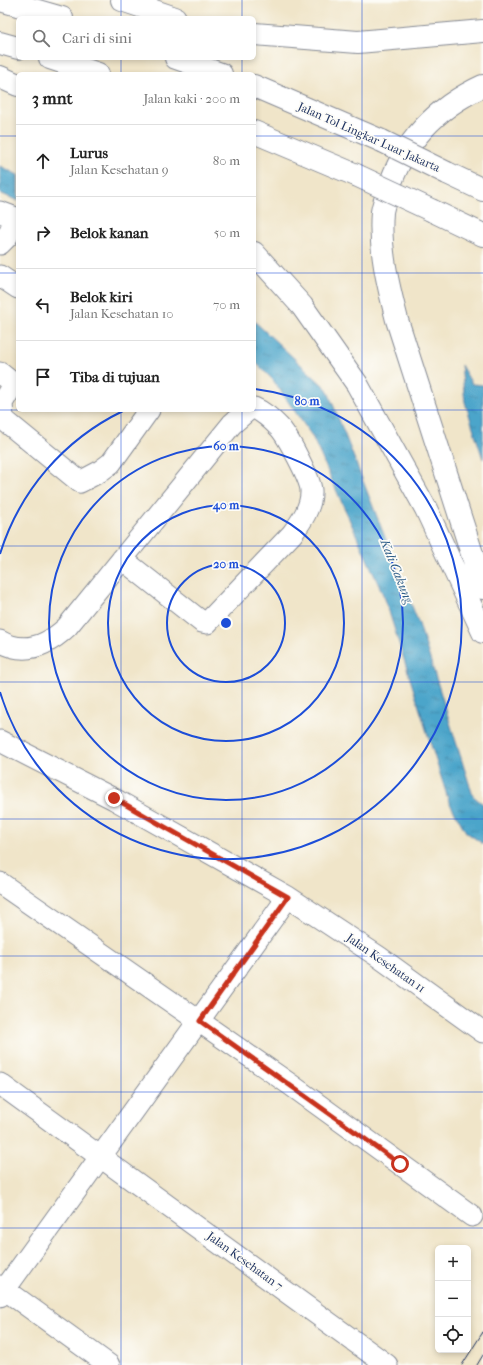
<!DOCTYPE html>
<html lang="id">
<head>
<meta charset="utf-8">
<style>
	:root { --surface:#fff; --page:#f6f6f6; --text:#222; --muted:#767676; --line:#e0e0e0 }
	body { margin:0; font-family:"IM FELL French Canon",serif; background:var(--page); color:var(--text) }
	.controls { position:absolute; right:12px; bottom:12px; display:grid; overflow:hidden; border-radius:6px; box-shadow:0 2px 6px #0003 }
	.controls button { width:36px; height:36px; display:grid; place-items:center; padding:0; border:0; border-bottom:1px solid var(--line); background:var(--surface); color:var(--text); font:20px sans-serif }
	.stop { position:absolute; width:12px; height:12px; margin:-9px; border:3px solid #c8321e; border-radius:50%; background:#fff }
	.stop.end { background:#c8321e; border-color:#fff; box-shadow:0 1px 4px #0008 }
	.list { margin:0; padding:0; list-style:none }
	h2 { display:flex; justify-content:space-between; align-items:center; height:52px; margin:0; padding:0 16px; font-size:17px }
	h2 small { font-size:13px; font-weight:400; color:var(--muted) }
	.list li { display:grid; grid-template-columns:26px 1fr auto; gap:12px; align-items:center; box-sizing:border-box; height:72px; padding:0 16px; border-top:1px solid var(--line) }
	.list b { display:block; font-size:15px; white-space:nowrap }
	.list p { margin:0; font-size:13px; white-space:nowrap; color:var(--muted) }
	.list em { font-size:13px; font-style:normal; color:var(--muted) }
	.icon { flex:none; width:22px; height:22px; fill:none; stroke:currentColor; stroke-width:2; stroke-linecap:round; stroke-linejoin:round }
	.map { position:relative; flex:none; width:483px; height:1365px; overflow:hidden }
	.search { position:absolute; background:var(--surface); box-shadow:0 2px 6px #0003; left:16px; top:16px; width:240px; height:44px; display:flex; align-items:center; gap:10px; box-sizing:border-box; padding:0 14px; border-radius:6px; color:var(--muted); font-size:15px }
	.panel { position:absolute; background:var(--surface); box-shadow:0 2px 6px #0003; left:16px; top:72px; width:240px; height:340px; border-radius:6px }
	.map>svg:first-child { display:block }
	.water { fill:url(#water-ripples); stroke:#346a94 }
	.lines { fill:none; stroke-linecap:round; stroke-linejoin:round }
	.minor-casing { stroke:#868a94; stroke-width:23 }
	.motorway-casing { stroke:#868a94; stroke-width:24 }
	.minor { stroke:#fff; stroke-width:21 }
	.motorway { stroke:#fff; stroke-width:22 }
	.tram { stroke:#1b2f5e; stroke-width:1 }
	.motorway-bridge-casing { stroke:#868a94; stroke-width:24; stroke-linecap:butt }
	.motorway-bridge { stroke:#fff; stroke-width:22 }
	.route { stroke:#c8321e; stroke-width:5 }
	.grid { fill:none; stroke:#1d4ed8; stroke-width:1; stroke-opacity:0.55 }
	.ring { fill:none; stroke:#1d4ed8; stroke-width:2 }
	.labels { text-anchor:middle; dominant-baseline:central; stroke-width:3.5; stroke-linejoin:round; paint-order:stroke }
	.street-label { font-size:12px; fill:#1b2f5e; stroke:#fdfcf7 }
	.water-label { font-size:13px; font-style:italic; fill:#2f5e89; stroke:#fdfcf7 }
	.centre { fill:#1d4ed8; stroke:#fdfcf7; stroke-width:2 }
	.ring-label { font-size:12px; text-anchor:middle; font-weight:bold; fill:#1d4ed8; stroke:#fdfcf7; stroke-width:3.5; stroke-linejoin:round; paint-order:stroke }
</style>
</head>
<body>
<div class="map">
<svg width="483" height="1365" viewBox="0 0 483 1365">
	<defs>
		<pattern id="water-ripples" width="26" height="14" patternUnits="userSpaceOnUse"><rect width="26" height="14" fill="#4ca5ca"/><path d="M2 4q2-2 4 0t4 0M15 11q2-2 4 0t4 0" fill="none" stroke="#3e87a7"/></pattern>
	</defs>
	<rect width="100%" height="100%" fill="#fdfcf7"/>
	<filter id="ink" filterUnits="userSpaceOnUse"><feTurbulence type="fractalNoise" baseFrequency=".025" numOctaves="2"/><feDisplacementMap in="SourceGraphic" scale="8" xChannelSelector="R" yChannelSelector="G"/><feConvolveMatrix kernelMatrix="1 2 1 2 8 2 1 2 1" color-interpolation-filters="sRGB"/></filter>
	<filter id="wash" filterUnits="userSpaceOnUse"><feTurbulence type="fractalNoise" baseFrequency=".012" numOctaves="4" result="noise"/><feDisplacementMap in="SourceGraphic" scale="16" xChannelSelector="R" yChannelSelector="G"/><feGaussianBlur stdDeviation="0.9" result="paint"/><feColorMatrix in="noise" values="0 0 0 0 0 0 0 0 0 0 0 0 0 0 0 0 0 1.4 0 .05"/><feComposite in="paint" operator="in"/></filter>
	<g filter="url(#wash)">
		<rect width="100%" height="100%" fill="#f0e5c9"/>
		<path class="water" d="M0,166L18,175V201L0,193Z
			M254,321L327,389L419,624L473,796L483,804V844L466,832L449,802L385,599L312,436L273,380L254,361Z
			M461,365L472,384L483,385V459L465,402Z"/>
	</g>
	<g filter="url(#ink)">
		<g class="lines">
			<g class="minor-casing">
				<path id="minor" d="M0,212L16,218L7,237L0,244
					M0,276L18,288
					M0,373L10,381L11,388L2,403L3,419L80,482L99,472L111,463L149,410
					M122,559L202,622L207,623L292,534C301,522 312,507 311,490C310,478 287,435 279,427C271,419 264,412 254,408
					M0,641C25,656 48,645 67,627L232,424L248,410
					M0,741L114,799L288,897L379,957L483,1032
					M0,883L291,1085L472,1216
					M0,1084L387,1365
					M0,1286L109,1365
					M0,1296L288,897"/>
			</g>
			<g class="motorway-casing">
				<path id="motorway" d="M0,0L62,18
					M122,0L175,18
					M254,34L358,42L483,31
					M0,43L18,48
					M50,58L98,74
					M176,58L221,74
					M0,77L18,85
					M254,86L382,141
					M483,86C437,107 403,142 388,191C386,198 383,205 382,212C379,249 388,285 397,320L483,588
					M254,132L356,175
					M447,173L483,190
					M433,211L483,235
					M254,253L302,306L357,384L426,509L483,632"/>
			</g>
			<use href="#minor" class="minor"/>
			<use href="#motorway" class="motorway"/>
			<path class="tram" d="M462,1365L483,1332
				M477,1365L483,1355"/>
			<g class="motorway-bridge-casing">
				<path id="motorway-bridge" d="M382,141L447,173
					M356,175L433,211"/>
			</g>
			<use href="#motorway-bridge" class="motorway-bridge"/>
		</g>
	</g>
	<g class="lines" filter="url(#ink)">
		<path class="route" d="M114,798L288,897L200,1021L400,1164"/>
	</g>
	<path class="grid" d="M121,0V18M242,0V18M362,0V1365M121,58V74M242,58V74M0,136H18M254,136H483M0,273H18M254,273H483M0,410H18M121,410V1365M242,410V1365M254,410H483M0,546H483M0,682H483M0,819H483M0,956H483M0,1092H483M0,1228H483"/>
	<g class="ring">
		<circle cx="226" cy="623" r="59"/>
		<circle cx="226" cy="623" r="118"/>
		<circle cx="226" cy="623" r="177"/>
		<path d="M0 554A236 236 0 0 1 123 411M255 389A236 236 0 1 1 0 692"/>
	</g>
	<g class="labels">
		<g class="street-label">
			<text transform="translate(369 137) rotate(24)">Jalan Tol Lingkar Luar Jakarta</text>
			<text transform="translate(386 963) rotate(35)">Jalan Kesehatan 11</text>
			<text transform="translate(245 1261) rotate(36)">Jalan Kesehatan 7</text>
		</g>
		<g class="water-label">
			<text transform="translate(397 571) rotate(68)">Kali Cakung</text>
		</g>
	</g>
	<circle cx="226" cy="623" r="6" class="centre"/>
	<g class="ring-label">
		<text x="307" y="405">80 m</text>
		<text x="226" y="450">60 m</text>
		<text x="226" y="509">40 m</text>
		<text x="226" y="568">20 m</text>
	</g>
</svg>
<div class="controls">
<button>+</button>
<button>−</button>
<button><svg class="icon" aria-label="locate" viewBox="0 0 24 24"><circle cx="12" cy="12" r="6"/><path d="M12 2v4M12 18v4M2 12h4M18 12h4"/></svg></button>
</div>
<div class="stop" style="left:400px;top:1164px"></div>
<div class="stop end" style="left:114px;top:798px"></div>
<div class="search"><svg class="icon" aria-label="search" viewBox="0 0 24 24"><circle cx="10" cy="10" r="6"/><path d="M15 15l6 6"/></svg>Cari di sini</div>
<section class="panel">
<h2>3 mnt<small>Jalan kaki · 200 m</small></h2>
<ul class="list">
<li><svg class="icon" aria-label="ahead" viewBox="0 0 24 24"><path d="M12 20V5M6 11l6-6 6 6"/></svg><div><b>Lurus</b><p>Jalan Kesehatan 9</p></div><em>80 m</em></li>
<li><svg class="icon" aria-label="right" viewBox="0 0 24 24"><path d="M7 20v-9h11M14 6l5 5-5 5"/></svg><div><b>Belok kanan</b></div><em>50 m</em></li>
<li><svg class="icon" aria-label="left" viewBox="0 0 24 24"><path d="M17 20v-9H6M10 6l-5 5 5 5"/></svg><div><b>Belok kiri</b><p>Jalan Kesehatan 10</p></div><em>70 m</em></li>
<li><svg class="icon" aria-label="arrive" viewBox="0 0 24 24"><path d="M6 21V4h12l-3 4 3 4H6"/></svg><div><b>Tiba di tujuan</b></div></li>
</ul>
</section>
</div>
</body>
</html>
